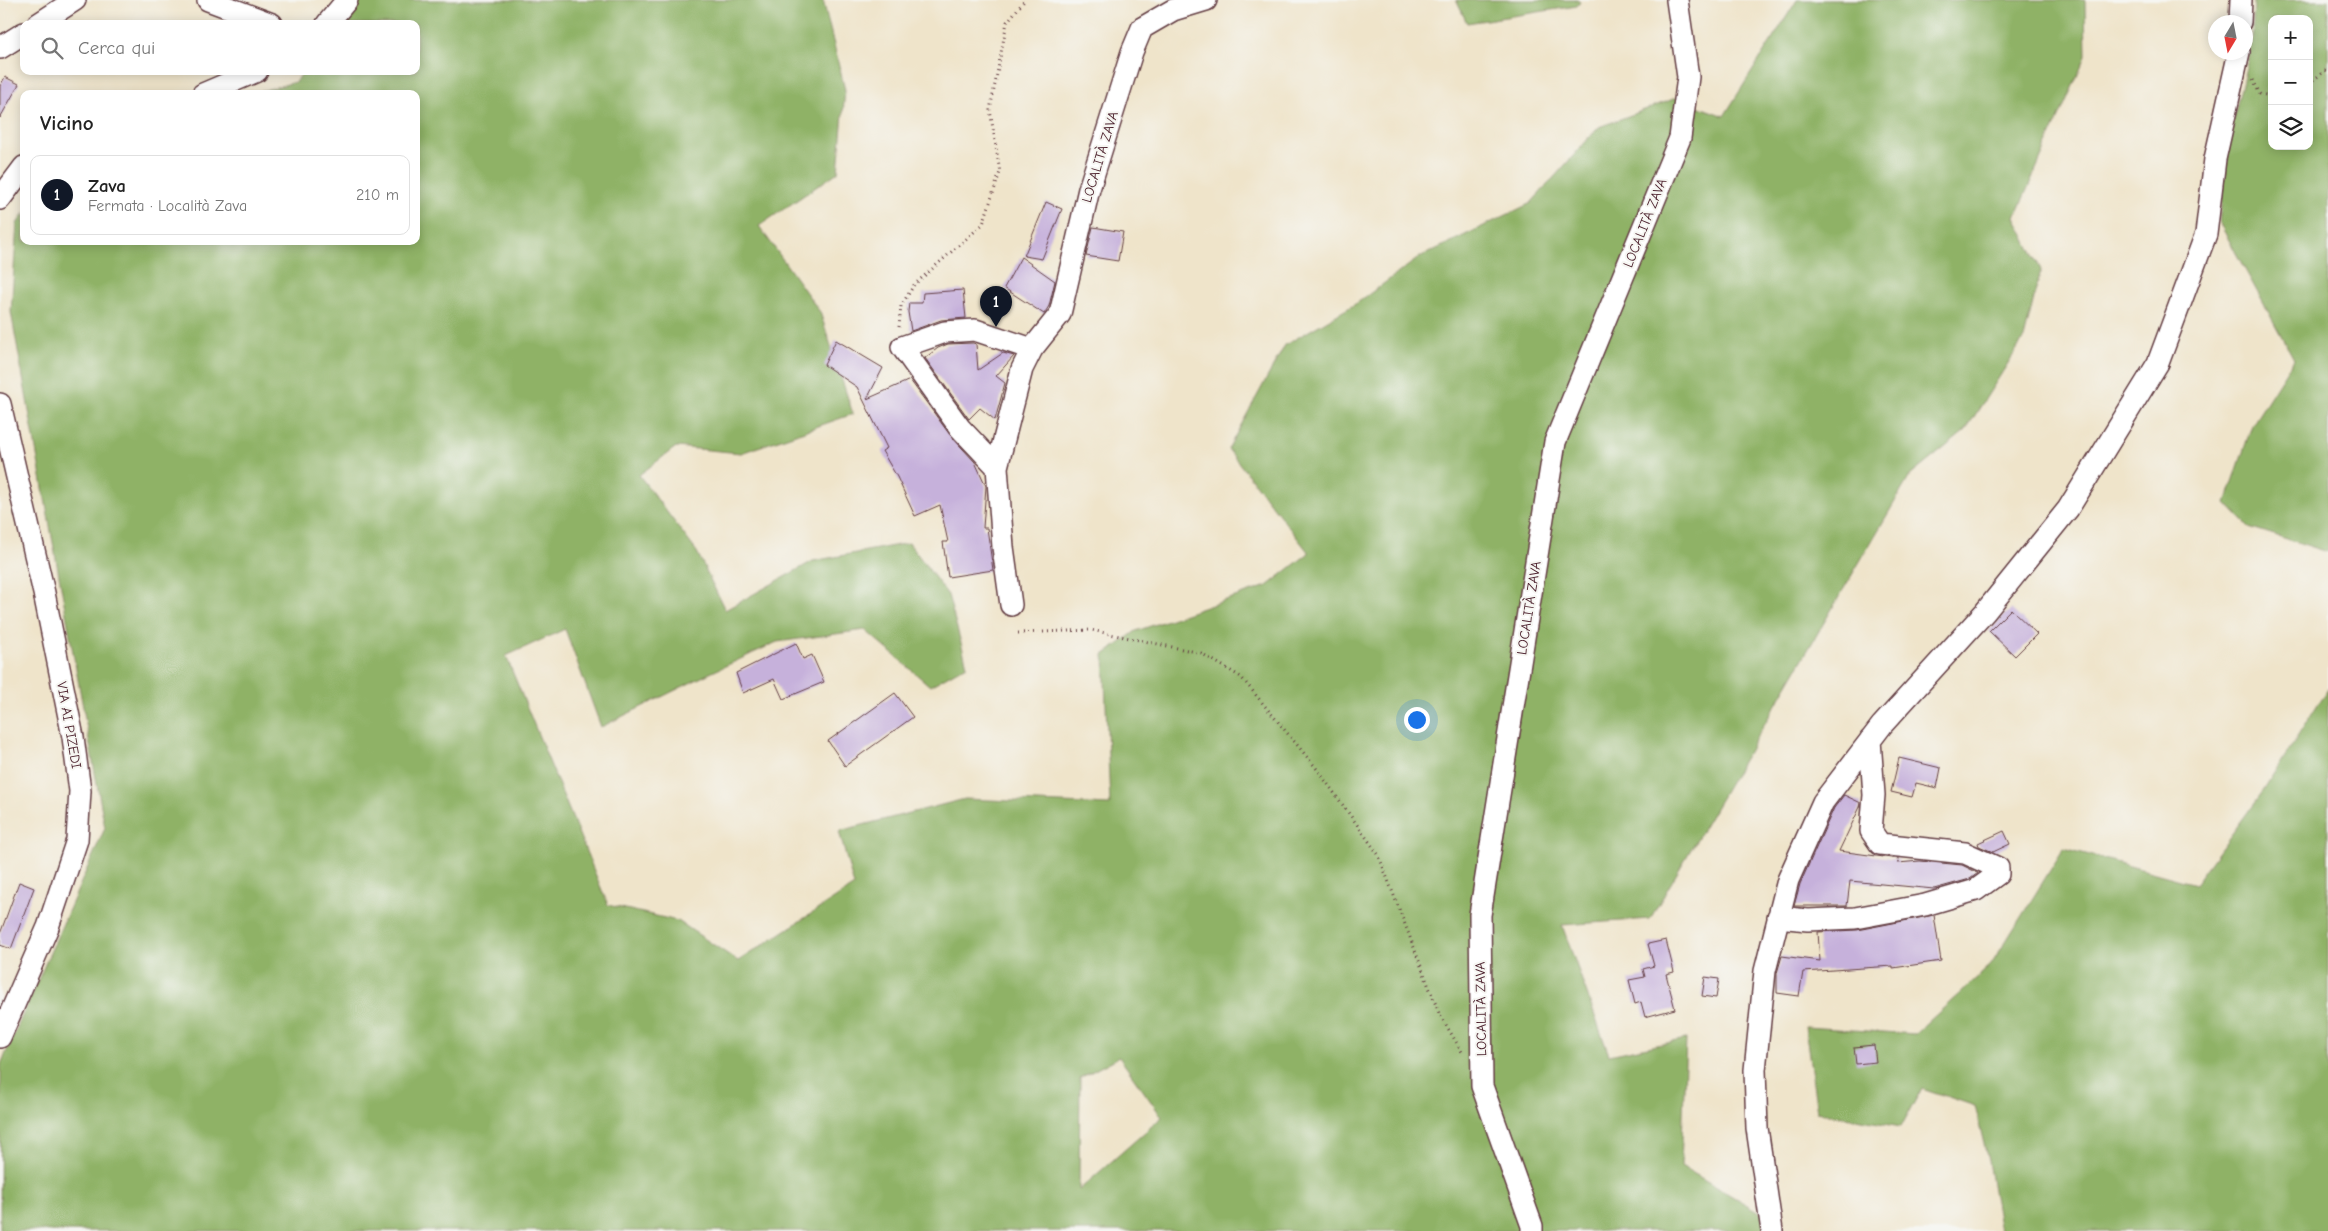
<!DOCTYPE html>
<html lang="it">
<head>
<meta charset="utf-8">
<style>
	:root { --surface:#fff; --page:#f2f2f2; --text:#222; --muted:#767676; --line:#e0e0e0; --accent:#111827 }
	body { margin:0; font-family:"Comic Neue",sans-serif; background:var(--page); color:var(--text) }
	.controls { position:absolute; right:15px; top:15px; display:grid; overflow:hidden; border-radius:10px; box-shadow:0 2px 12px #0003 }
	.controls button { width:45px; height:45px; display:grid; place-items:center; padding:0; border:0; border-bottom:1px solid var(--line); background:var(--surface); color:var(--text); font:25px sans-serif }
	.compass { position:absolute; left:2208px; top:15px; width:45px; height:45px; border-radius:50%; background:var(--surface); box-shadow:0 2px 12px #0003; rotate:190deg }
	.you { position:absolute; left:1416px; top:719px; width:18px; height:18px; margin:-12px; border:4px solid #fff; border-radius:50%; background:#1a73e8; box-shadow:0 0 0 8px #1a73e833 }
	.badge { display:grid; place-items:center; width:32px; height:32px; border-radius:50%; background:var(--accent); color:#fff; font-size:16px; font-weight:700 }
	.pin { position:absolute; translate:-50% -41px; filter:drop-shadow(0 1px 2px #0008) }
	.pin::after { content:''; position:absolute; top:26px; width:18px; height:15px; background:inherit; clip-path:polygon(0 0,100% 0,50% 100%) }
	.list { margin:0; padding:0; list-style:none }
	h2 { display:flex; justify-content:space-between; align-items:center; height:65px; margin:0; padding:0 20px; font-size:21px }
	h2 small { font-size:16px; font-weight:400; color:var(--muted) }
	.list li { display:grid; grid-template-columns:32px 1fr auto; gap:15px; align-items:center; box-sizing:border-box; height:80px; margin:0 10px 10px; padding:0 10px; border:1px solid var(--line); border-radius:10px }
	.list b { display:block; font-size:19px; white-space:nowrap }
	.list p { margin:0; font-size:16px; white-space:nowrap; color:var(--muted) }
	.list em { font-size:16px; font-style:normal; color:var(--muted) }
	.icon { flex:none; width:28px; height:28px; fill:none; stroke:currentColor; stroke-width:2; stroke-linecap:round; stroke-linejoin:round }
	.map { position:relative; flex:none; width:2328px; height:1231px; overflow:hidden }
	.search { position:absolute; background:var(--surface); box-shadow:0 2px 12px #0003; left:20px; top:20px; width:400px; height:55px; display:flex; align-items:center; gap:12px; box-sizing:border-box; padding:0 18px; border-radius:10px; color:var(--muted); font-size:19px }
	.panel { position:absolute; background:var(--surface); box-shadow:0 2px 12px #0003; left:20px; top:90px; width:400px; height:155px; border-radius:10px }
	.map>svg:first-child { display:block }
	.forest { fill:#8fb266; stroke:#6c6848; fill-rule:evenodd }
	.building { fill:#c6b1db }
	.lines { fill:none; stroke-linecap:round; stroke-linejoin:round }
	.minor-casing { stroke:#633d43; stroke-width:24 }
	.path { stroke:#633d43; stroke-width:3; stroke-dasharray:1 4; stroke-linecap:butt }
	.minor { stroke:#fff; stroke-width:21 }
	.labels { text-anchor:middle; dominant-baseline:central; stroke-width:4; stroke-linejoin:round; paint-order:stroke }
	.street-label { font-size:14px; fill:#4a1f2b; stroke:#f6f6f2 }
</style>
</head>
<body>
<div class="map">
<svg width="2328" height="1231" viewBox="0 0 2328 1231">
	<rect width="100%" height="100%" fill="#f6f6f2"/>
	<filter id="ink" filterUnits="userSpaceOnUse"><feTurbulence type="fractalNoise" baseFrequency=".02" numOctaves="2"/><feDisplacementMap in="SourceGraphic" scale="10" xChannelSelector="R" yChannelSelector="G"/><feConvolveMatrix kernelMatrix="1 2 1 2 8 2 1 2 1" color-interpolation-filters="sRGB"/></filter>
	<filter id="wash" filterUnits="userSpaceOnUse"><feTurbulence type="fractalNoise" baseFrequency=".0096" numOctaves="4" result="noise"/><feDisplacementMap in="SourceGraphic" scale="20" xChannelSelector="R" yChannelSelector="G"/><feGaussianBlur stdDeviation="1.12" result="paint"/><feColorMatrix in="noise" values="0 0 0 0 0 0 0 0 0 0 0 0 0 0 0 0 0 1.4 0 .05"/><feComposite in="paint" operator="in"/></filter>
	<g filter="url(#wash)">
		<rect width="100%" height="100%" fill="#efe4ca"/>
		<path class="forest" d="M354,0H823L845,90L838,172L759,226L820,312L853,414L741,453L676,447L639,475L697,552L725,610L813,561L909,543L948,595L967,665L930,686L865,630L777,642L708,674L601,727L565,629L506,656L608,905L678,921L738,961L854,886L839,831L965,799L1110,805L1104,655L1136,631L1267,586L1309,553L1228,449L1285,345L1357,303L1420,257L1531,203L1599,127L1676,98L1724,116L1797,0H2085L2086,56L2015,217L2041,270L2024,338L1965,431L1910,476L1650,919L1562,925L1609,1055L1686,1039L1681,1166L1771,1219L1772,1231H0L1,1064L105,828L11,312L17,224L24,213V241H416V94H250L295,82L305,71H416V24H347ZM1119,1057L1162,1117L1079,1190L1080,1078Z
			M1456,0H1577L1580,2L1577,6L1467,23Z
			M2254,0H2328V552L2249,527L2226,503L2252,425L2294,359L2219,222L2230,133L2252,42ZM2272,19H2309V146H2272Z
			M2328,688V1231H2000L1988,1161L1975,1106L1922,1088L1901,1127L1817,1112L1805,1027L1915,1034L1991,965L2064,848L2195,884L2264,790Z"/>
		<g id="blocks">
			<path class="building" d="M5,77L19,84L0,118V86Z
				M1046,202L1062,209L1042,259L1024,256Z
				M1093,227L1123,232L1118,261L1086,256Z
				M1021,257L1055,281L1049,306L1044,314L1004,288Z
				M963,290L966,318L941,320L911,331L908,312L909,303H922L923,293Z
				M836,340L883,368L867,399L910,380L950,435L975,462L986,486L983,528H987L993,570L948,577L943,542H948L940,505L915,516L897,477L882,451L887,448L857,387L824,365Z
				M973,343L976,344L978,370L1003,353L1014,356L996,376L1005,383L995,420L980,408L969,419L925,358L938,348L948,344Z
				M2011,609L2037,634L2015,656L1989,631Z
				M796,643L803,659L812,655L824,682L783,699L774,679L743,693L736,673Z
				M895,693L913,717L845,766L828,741Z
				M1899,758L1941,768L1937,788L1916,783L1912,797L1891,792Z
				M1844,795L1861,803L1860,807L1839,851L1899,859L1898,863L1920,861L1962,865L1978,873L1970,879L1934,889L1850,881L1847,906H1794L1800,884L1834,808Z
				M2004,831L2010,844L1993,852L1979,846L1978,843Z
				M19,882L34,888L11,949L0,945V934Z
				M1934,915L1941,961L1893,968V966L1803,972L1799,996L1777,993V973L1782,956L1820,961L1818,932L1857,930Z
				M1666,940L1674,972L1666,974L1675,1009L1645,1017L1641,1002L1635,1004L1629,980L1645,977L1643,969L1654,966L1648,944Z
				M1705,977L1719,979L1716,998L1702,996Z
				M1874,1045L1876,1062L1856,1064L1854,1047Z"/>
		</g>
	</g>
	<g filter="url(#ink)">
		<use href="#blocks" fill-opacity="0" stroke="#633d43" stroke-width="1"/>
		<g class="lines">
			<g class="minor-casing">
				<path id="minor" d="M208,0L272,24
					M2240,22L2241,0
					M38,24L75,0
					M327,24L347,0
					M0,48L24,33
					M203,94L257,71
					M0,199L24,167
					M0,404L44,593L73,737L80,791L77,840L48,927L0,1037
					M997,467L1022,369L1032,349L1060,314L1089,189L1132,52L1142,28L1173,10L1206,0
					M1011,605L1003,547L997,467L960,428L902,347L945,332L975,330L1032,349
					M1778,917L1808,920L1855,918L1925,905L1976,890L1998,874V868L1965,853L1880,844L1871,831L1874,795L1870,740
					M1532,1231V1226L1482,1086L1480,915L1555,442L1680,138L1688,77L1677,0
					M1772,1231L1757,1128L1755,1070L1765,971L1788,880L1823,802L1882,725L1985,612L2068,509L2158,363L2206,234L2215,159L2239,52"/>
			</g>
			<path class="path" d="M2253,80L2260,94L2272,96
				M2309,83L2328,69
				M899,327L901,306L914,285L983,224L1000,172L990,110L1007,22L1025,0
				M1018,633L1091,630L1201,653L1241,677L1317,769L1378,854L1439,1013L1462,1052"/>
			<use href="#minor" class="minor"/>
		</g>
	</g>
	<g class="labels">
		<g class="street-label">
			<text transform="translate(1100 157) rotate(-73)">LOCALITÀ ZAVA</text>
			<text transform="translate(1645 223) rotate(-68)">LOCALITÀ ZAVA</text>
			<text transform="translate(1529 608) rotate(-81)">LOCALITÀ ZAVA</text>
			<text transform="translate(69 725) rotate(80)">VIA AI PIZEDI</text>
			<text transform="translate(1481 1009) rotate(-91)">LOCALITÀ ZAVA</text>
		</g>
	</g>
</svg>
<div class="controls">
<button>+</button>
<button>−</button>
<button><svg class="icon" aria-label="layers" viewBox="0 0 24 24"><path d="M12 4l9 5-9 5-9-5zM3 14l9 5 9-5"/></svg></button>
</div>
<svg class="compass" viewBox="-18 -18 36 36"><path d="M0-13l5 13h-10z" fill="#e53935"/><path d="M0 13l5-13h-10z" fill="#767676"/></svg>
<div class="you"></div>
<div class="pin badge" style="left:996px;top:327px">1</div>
<div class="search"><svg class="icon" aria-label="search" viewBox="0 0 24 24"><circle cx="10" cy="10" r="6"/><path d="M15 15l6 6"/></svg>Cerca qui</div>
<section class="panel">
<h2>Vicino<small></small></h2>
<ul class="list">
<li><span class="badge">1</span><div><b>Zava</b><p>Fermata · Località Zava</p></div><em>210 m</em></li>
</ul>
</section>
</div>
</body>
</html>
